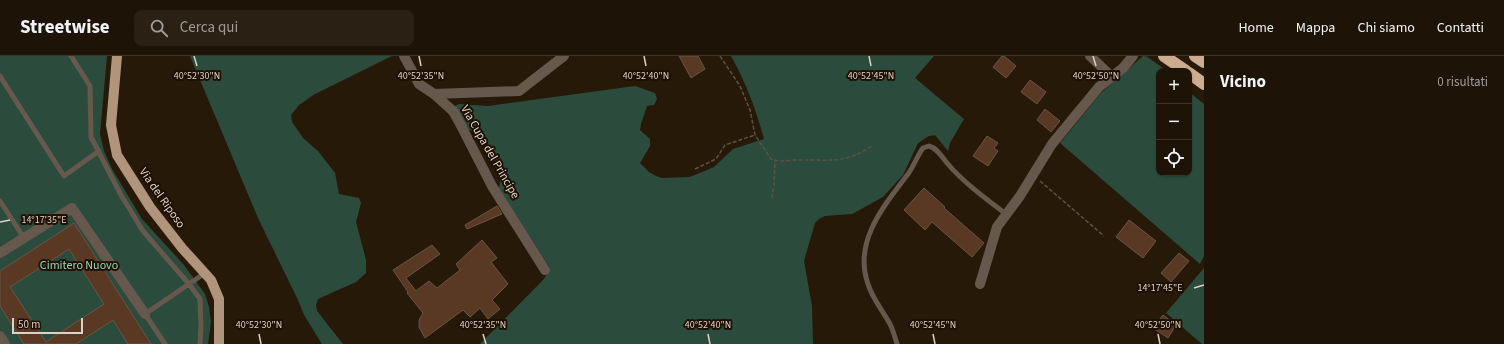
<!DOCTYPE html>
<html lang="it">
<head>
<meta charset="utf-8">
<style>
	:root { --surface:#1d1306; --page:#2a2014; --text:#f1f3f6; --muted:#a09e9b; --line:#3b3228 }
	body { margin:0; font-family:"Source Sans 3",sans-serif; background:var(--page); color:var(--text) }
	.controls { position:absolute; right:12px; top:12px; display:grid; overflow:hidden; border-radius:8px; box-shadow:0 1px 3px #0004 }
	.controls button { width:36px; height:36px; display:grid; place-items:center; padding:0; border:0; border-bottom:1px solid var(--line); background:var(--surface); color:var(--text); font:20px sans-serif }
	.scale { position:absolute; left:12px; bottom:10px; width:71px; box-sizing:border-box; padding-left:4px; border:2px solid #ddd2c8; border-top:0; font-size:11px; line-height:14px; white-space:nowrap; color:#ddd2c8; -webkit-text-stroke:3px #1e1002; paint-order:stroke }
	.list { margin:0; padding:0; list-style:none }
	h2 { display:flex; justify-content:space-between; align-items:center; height:52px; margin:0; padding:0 16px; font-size:17px }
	h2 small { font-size:13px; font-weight:400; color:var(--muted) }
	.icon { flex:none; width:22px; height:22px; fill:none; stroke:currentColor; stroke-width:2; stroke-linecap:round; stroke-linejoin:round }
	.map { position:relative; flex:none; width:1204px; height:288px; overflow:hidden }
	header { display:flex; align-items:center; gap:24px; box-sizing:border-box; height:56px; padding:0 20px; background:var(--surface); border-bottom:1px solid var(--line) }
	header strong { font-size:19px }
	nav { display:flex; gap:22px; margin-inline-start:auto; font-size:14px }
	.search { width:280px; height:36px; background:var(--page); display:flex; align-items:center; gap:10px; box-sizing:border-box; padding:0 14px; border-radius:8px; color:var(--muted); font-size:15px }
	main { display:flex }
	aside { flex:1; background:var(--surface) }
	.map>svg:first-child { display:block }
	.green { fill:#2b4c3d }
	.building { fill:#593924; stroke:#695446; fill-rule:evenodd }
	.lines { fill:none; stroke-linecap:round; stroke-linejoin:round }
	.path { stroke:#5f5243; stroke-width:1.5; stroke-dasharray:4 2; stroke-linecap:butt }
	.service { stroke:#66584c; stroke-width:5 }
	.minor { stroke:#66584c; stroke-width:10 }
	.primary { stroke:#b0947c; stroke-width:10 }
	.motorway { stroke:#ceac8f; stroke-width:12 }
	.ticks { fill:none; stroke:#ddd2c8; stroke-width:1.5 }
	.labels { text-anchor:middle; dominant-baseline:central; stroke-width:4; stroke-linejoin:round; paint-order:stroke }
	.street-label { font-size:12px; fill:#ddd2c8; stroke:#1e1002 }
	.park-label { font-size:12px; fill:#92dbbb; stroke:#1e1002 }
	.ticks-label { font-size:10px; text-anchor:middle; fill:#ddd2c8; stroke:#1e1002; stroke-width:4; stroke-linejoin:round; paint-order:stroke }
</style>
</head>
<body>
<header>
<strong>Streetwise</strong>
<div class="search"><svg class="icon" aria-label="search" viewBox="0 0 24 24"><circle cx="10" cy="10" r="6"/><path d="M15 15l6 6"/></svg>Cerca qui</div>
<nav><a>Home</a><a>Mappa</a><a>Chi siamo</a><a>Contatti</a></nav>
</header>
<main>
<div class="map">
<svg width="1204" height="288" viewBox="0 0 1204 288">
	<rect width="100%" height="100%" fill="#271908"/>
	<path class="green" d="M0,0H107L100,78L104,95L112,113L142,163L184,209L205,238L209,251L211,266L208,288H0Z
		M190,0H392L315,38L299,49L291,59L292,66L303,82L318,95L335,117L339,138L359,142L361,147L356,166L366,204V217L356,226L318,243L316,249L317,255L343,288H322L304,259L298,244L258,162Z
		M731,0H934L915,22L964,63L950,87L948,95L935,79L929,80L918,87L903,119L883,141L852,158L825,160L819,163L815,167L804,205L812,250L813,288H480L544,223L550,212L505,142L497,146L501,119L484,79L455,69L446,54L459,48L488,50L635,30L655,37L657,43L654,49L647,50L641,68L640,74L650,83V90L640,107L649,116L656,120L662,122L690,121L714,111L733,93L764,83C756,53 746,27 731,0Z
		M1143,0H1146L1167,15H1159V117H1189V36L1204,48V200L1200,208L1060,87L1101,37Z
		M1204,212V288H1202L1166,257Z"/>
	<path class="building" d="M679,0H698L705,13L691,22Z
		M1002,0H1004L1016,10L1006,22L993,11Z
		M1030,24L1046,36L1037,48L1021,36Z
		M1045,53L1060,65L1051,76L1037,64Z
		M987,80L998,87L994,92L998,95L988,110L973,100Z
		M924,132L945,151L944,152L984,187L972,201L932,166L925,174L904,154Z
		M497,150L502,158L467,173L465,169Z
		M1129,164L1156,185L1143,202L1116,181Z
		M74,167L151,288H128L113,264L76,288H24L0,250V215ZM69,193L104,248L46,286L10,231Z
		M482,184L497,202L491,206L508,228L492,244L500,253L488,263L480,252L470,261L463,254L425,282L419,271V264L423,257L407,237L408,236L393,214L432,189L440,198L406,222L416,235L429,225L437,232L460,214L456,208Z
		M1179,197L1189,205L1171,226L1161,217Z
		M1163,259L1176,269L1168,282L1153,272Z"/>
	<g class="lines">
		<path class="path" d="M720,0L740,30L750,54L755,79L771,103C783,107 784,104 795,104C828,103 843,109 872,90
			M695,113L716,103L725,89L755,79
			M1040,125L1104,180
			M772,142L774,128L775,105"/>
		<path class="service" d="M71,0L90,30L91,81L121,139L143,175L189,228L145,258L165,288
			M0,20L64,120L99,95
			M0,145L24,182
			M200,288L201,270L200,243L189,228L205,217
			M897,288C895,281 893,274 890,268C883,255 872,242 868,228C853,185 884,150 908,118C914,110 917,100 923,92L929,90C937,92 942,101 947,107C963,126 986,143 1006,158"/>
		<path class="minor" d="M404,0L419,28L434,38L454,56L492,130L545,214
			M1090,0L1112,21
			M434,38L519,35L564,0
			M0,197L72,152L145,258
			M980,228L997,171L1020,140L1052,88L1099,31L1123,12L1133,0
			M0,280L5,288"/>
		<path class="primary" d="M117,0L111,69L117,99L150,151L182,192L211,224L219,243V288"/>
		<path class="motorway" d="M1164,0L1186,15
			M1195,0L1204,6
			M1189,17L1204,28"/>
	</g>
	<path class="ticks" d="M194,0L197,10M419,0L421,10M644,0L646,10M869,0L871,10M1093,0L1096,10M0,166L10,164M1194,232L1204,229M259,278L261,288M483,278L486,288M708,278L710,288M933,278L935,288M1158,278L1160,288"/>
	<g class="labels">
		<g class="street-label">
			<text transform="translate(490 96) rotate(60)">Via Cupa del Principe</text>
			<text transform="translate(162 142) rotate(55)">Via del Riposo</text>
		</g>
		<g class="park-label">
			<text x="79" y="209">Cimitero Nuovo</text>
		</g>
	</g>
	<g class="ticks-label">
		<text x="197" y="23">40°52'30"N</text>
		<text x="421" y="23">40°52'35"N</text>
		<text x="646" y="23">40°52'40"N</text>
		<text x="871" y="23">40°52'45"N</text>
		<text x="1096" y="23">40°52'50"N</text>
		<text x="44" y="167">14°17'35"E</text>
		<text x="1160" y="235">14°17'45"E</text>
		<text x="259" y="272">40°52'30"N</text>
		<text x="483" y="272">40°52'35"N</text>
		<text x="708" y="272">40°52'40"N</text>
		<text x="933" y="272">40°52'45"N</text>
		<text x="1158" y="272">40°52'50"N</text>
	</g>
</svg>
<div class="controls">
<button>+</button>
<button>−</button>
<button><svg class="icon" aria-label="locate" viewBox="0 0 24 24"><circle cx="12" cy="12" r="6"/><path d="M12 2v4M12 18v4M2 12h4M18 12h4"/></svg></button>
</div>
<div class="scale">50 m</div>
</div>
<aside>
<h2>Vicino<small>0 risultati</small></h2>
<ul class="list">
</ul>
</aside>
</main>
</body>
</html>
